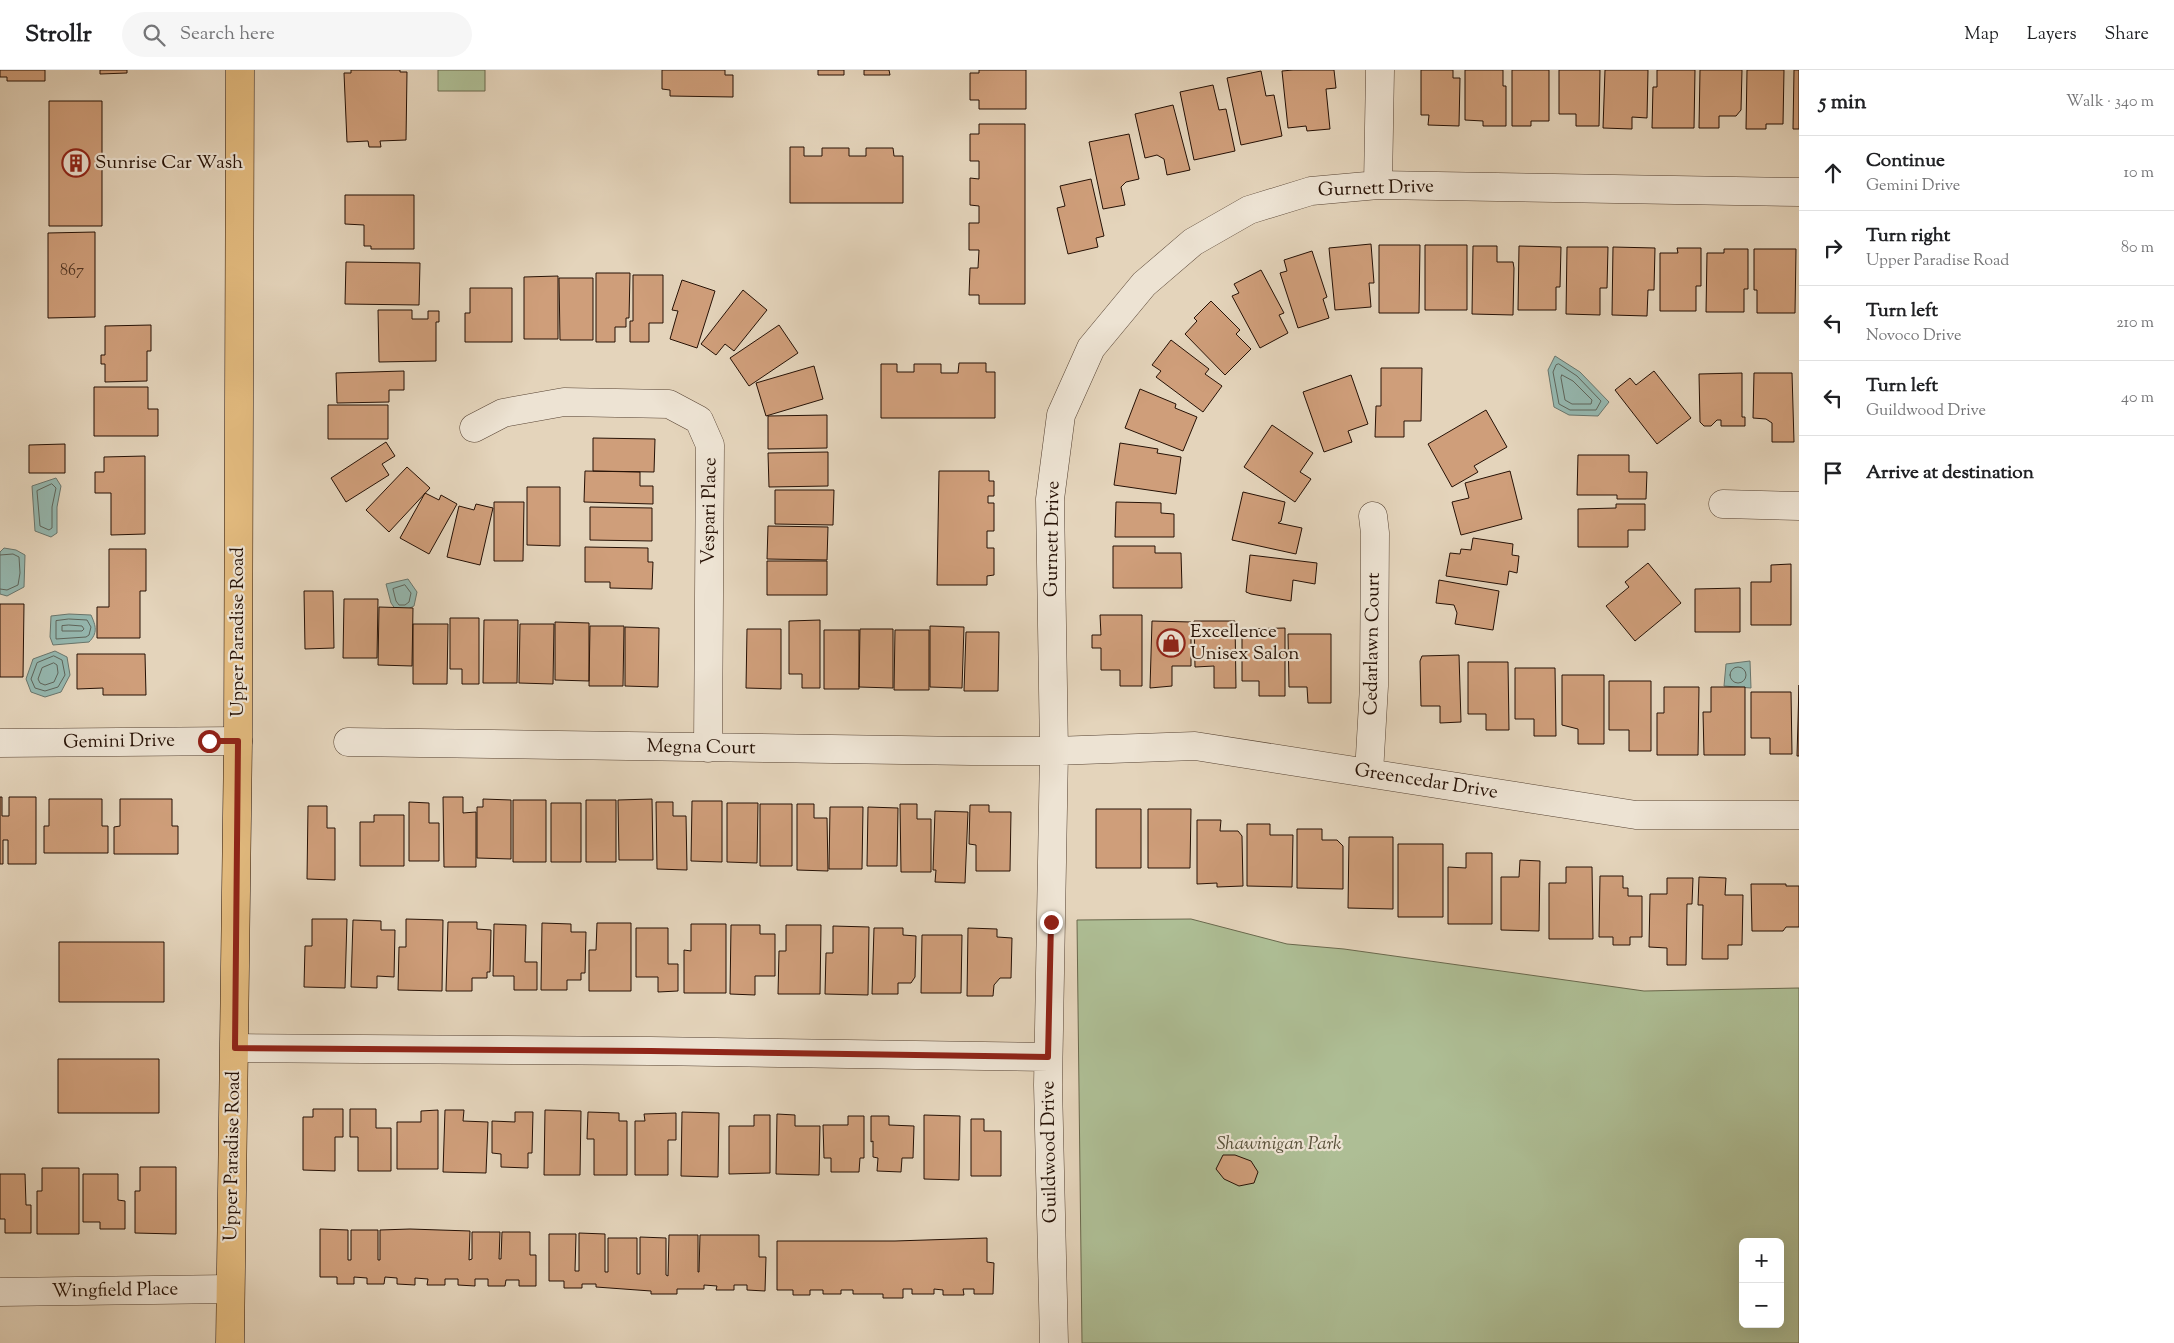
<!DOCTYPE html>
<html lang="en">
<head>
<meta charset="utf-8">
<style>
	:root { --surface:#fff; --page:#f6f6f6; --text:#202124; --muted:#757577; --line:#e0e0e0 }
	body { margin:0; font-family:"Sorts Mill Goudy",serif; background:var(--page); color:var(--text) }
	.controls { position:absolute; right:15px; bottom:15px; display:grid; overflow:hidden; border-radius:8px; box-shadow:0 5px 20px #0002 }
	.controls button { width:45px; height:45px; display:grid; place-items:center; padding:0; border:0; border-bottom:1px solid var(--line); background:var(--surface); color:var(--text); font:25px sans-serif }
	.stop { position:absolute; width:15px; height:15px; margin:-11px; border:4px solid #8f2418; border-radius:50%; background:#fff }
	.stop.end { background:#8f2418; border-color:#fff; box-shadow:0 1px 5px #0008 }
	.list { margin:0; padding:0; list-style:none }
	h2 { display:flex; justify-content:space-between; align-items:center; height:65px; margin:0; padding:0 20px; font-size:21px }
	h2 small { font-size:16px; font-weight:400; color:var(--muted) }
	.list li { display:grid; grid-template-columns:32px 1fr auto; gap:15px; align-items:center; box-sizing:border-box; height:75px; padding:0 20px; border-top:1px solid var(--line) }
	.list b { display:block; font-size:19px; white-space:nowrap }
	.list p { margin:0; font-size:16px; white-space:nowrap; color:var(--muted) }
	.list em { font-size:16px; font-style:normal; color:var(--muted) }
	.icon { flex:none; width:28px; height:28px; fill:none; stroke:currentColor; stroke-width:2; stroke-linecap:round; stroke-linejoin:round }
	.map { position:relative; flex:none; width:1799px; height:1273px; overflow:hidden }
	header { display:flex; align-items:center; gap:30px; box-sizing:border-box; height:70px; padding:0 25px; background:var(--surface); border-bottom:1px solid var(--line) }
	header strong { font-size:24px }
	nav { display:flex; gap:28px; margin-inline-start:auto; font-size:18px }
	.search { width:350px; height:45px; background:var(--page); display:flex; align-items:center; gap:12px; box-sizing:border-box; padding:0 18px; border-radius:28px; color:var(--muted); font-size:19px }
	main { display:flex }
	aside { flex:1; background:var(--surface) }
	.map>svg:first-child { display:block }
	.green { fill:#aebe95; stroke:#6a684d; fill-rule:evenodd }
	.water { fill:#95b8b0; stroke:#69756c }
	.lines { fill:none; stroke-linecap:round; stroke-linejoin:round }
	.shore { stroke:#5e645a; stroke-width:1 }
	.building { fill:#cf9e7a; stroke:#261105 }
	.minor-casing { stroke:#564232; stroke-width:29 }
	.major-casing { stroke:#261105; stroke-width:29 }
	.minor { stroke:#ede3d3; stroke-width:28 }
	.major { stroke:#e2ba7e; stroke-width:28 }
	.route { stroke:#8f2418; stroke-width:6 }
	.labels { text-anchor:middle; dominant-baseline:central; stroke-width:4.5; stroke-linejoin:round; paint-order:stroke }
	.number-label { font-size:16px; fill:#503422 }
	.poi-label { font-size:19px; fill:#261105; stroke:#ede3d3; text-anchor:start }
	.street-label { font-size:19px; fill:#261105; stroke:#ede3d3 }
	.park-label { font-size:19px; font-style:italic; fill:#564e37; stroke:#ede3d3 }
</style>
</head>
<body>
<header>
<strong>Strollr</strong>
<div class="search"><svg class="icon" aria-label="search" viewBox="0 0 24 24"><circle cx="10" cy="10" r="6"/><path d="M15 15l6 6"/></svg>Search here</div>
<nav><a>Map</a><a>Layers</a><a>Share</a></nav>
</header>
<main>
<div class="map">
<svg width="1799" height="1273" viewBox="0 0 1799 1273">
	<rect width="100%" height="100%" fill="#e4d4bb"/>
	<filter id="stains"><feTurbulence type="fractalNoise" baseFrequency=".004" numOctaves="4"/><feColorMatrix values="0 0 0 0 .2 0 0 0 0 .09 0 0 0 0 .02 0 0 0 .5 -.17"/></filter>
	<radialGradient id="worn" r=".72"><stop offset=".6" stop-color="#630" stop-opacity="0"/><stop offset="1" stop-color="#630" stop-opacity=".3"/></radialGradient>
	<path class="green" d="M438,0H485V21H438Z
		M1191,849L1287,874L1344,879L1644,921L1799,918V1273H1082L1077,850ZM1743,1172H1780V1254H1743Z"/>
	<path class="water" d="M1555,286L1580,302L1609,332L1598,346L1569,345L1554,337L1548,300Z
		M56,408L61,416L57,437V463L51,467L35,461L32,416Z
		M4,478L16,480L25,485L24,517L7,526L0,524V482Z
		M408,509L417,522L414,536L406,540H396L391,533L386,514Z
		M69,544L91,545C96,556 98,563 89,572L53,575L50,567L51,546Z
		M55,581L67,587L70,605L61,622L45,627L31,622L26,609L33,589Z
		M1750,591L1751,618L1724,616L1726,594Z"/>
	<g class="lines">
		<path class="shore" d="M1559,294L1577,306L1601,331L1596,340H1570L1559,334L1553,302L1556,295Z
			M1562,305L1573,311L1592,330L1591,334H1572L1565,330L1561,308Z
			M52,414L56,418L52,437V458L49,460L40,456L37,421Z
			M0,485L13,484L19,487L20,503L18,515L7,520L0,519
			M405,515L411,523L409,532L405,535H399L396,531L393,519Z
			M69,549L87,550L91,557L89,565L86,567L56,569V551Z
			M69,555L82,556L84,559L82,561H62V556Z
			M54,586L62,590L65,605L58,617L45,621L35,618L31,609L37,593Z
			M54,593L57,595L58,603L54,612L45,615L40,613L38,609L42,598Z
			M1730 605a8 8 0 1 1 16 0a8 8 0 1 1-16 0Z"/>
	</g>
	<path class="building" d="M0,0H45V11H7V7H0Z
		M100,0H127V3L100,4Z
		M351,0H400V2H407L406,70L380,71L381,77H369L368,71L347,72L344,3H351Z
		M662,0H725V5H733V27L670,26V20L662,19Z
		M818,0H844V5H818Z
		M864,0H889L890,5H864Z
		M979,0H1026V39H979V30H970V3H979Z
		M1293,0H1334L1336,18L1326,19L1330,59L1307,61L1306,56L1288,58L1282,1Z
		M1421,0H1453V8H1460L1459,56L1428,55L1429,45H1421Z
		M1465,0H1503V16H1506V56H1483V51L1465,50Z
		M1512,0H1549V51H1531V56H1512Z
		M1559,0H1600L1599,56H1576V44H1559Z
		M1605,0H1648L1647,48L1632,47V59L1603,58Z
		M1657,0H1695L1694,58H1652L1653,17H1657Z
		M1700,0H1742L1741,40L1736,46H1719V58H1699Z
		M1747,0H1784L1783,54H1766V59H1746Z
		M1794,0H1799V59H1793Z
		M1261,1L1266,26L1274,25L1282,66L1241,75L1227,8Z
		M1213,15L1219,40L1226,39L1235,81L1194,90L1180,22Z
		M49,31H102V156H49Z
		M1173,35L1190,100L1167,105L1164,89L1157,85L1145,88L1135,44Z
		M979,54H1025V234H979V225H969L970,198H978L979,180H969V153H979V136L970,135V108L979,109V91H970V64H979Z
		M1129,64L1139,109L1126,112L1121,117L1125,135L1103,139L1089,72Z
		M790,77H804V86H822V78H849V86H866V78H893L894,86H903V133H790Z
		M1091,109L1104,166L1096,168L1098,177L1068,184L1057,138L1065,136L1060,116Z
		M345,125H414V179H371V176H364V155L345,154Z
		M95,162V247L48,248V163Z
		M1371,174L1374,213H1369L1371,237L1335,240L1329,178Z
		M1379,175H1420L1419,243H1379Z
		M1425,175H1467V240H1425Z
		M1473,176H1497V192H1513L1514,198L1513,245L1472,244Z
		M1519,176L1561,177L1560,217H1556V240H1518Z
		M1567,177H1608L1607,218H1600V245L1566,244Z
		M1613,177L1655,178L1654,220H1648L1647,246L1612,245Z
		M1677,178H1701V216H1696V241H1660V183H1678Z
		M1724,179H1748V219H1744V242H1706L1707,183H1724Z
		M1754,179H1796L1795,243H1757V220H1754Z
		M1312,181L1327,227L1323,229L1329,248L1298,258L1280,203L1287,201L1284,190Z
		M346,192L420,193L419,235L345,234Z
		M1261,200L1284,243L1279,245L1288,263L1260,278L1232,226L1239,223L1234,214Z
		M596,203H630L629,248H626V257H615V272H596Z
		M633,205H663V253H649V272H630V251H633Z
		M558,206V269H524V207Z
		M559,208H593V270H560Z
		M682,210L715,221L697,278L670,269L678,241L672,240Z
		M470,218H512V272H465V243H470Z
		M743,220L767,240L734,281L725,274L716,285L701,274Z
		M1211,231L1240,260L1236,264L1251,279L1225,305L1185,264L1197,251L1194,248Z
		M378,240H412V249H428V241H439V252H436V291L379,292Z
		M151,255V281H147V311L105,312V294H101V285H105V256Z
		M779,255L798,283L749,316L730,288Z
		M1171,270L1209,299L1205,304L1222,316L1203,342L1156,307L1161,301L1152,295Z
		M959,293H986V302H995V348H881V294H897V302H914V294H941V303H958Z
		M814,296L823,329L766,346L756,313Z
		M1381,298H1422L1421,351H1404V367H1375L1376,336H1381Z
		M404,301V320H389V332L337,333L336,303Z
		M1654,301L1691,348L1657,374L1615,320L1630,308L1636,315Z
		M1742,303V347H1745V356H1721V350H1717L1711,356H1704L1700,352L1699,304Z
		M1754,303H1792L1794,372H1772V353L1766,349L1753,348Z
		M1351,305L1368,354L1348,361L1352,372L1324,382L1303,322Z
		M94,317H148V339H158V366H94Z
		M1140,319L1176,334L1175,338L1197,347L1183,381L1125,358Z
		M328,335H388V369H328Z
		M1486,340L1507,377L1474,396L1478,402L1452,417L1428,374Z
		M827,345V378L768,379V346Z
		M1272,355L1313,383L1300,402L1311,409L1295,432L1244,397Z
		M593,368L655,369L654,402L593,401Z
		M386,372L395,386L382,394L389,405L346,432L331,408Z
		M1120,373L1158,379L1157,383L1181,387L1176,424L1114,415Z
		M65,374V403H29V375Z
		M828,382V416L769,417L768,383Z
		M1578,385H1629V402H1647L1646,429H1617V425H1577Z
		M145,386V464L111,465V423H95V402H104V387Z
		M407,397L430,418L389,462L366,440Z
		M585,401L640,402V416H653V434L584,432Z
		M939,401H989V411H994V426H988V433H994V461H987V478H994V505L987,506V515H937Z
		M1510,401L1522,449L1461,465L1452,432L1469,428L1465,413Z
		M527,417H560V476L527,475Z
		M775,420H834L833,455L775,454Z
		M1243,422L1285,432L1281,451L1278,453L1302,458L1296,484L1232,470Z
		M425,423L439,430L441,425L457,434L429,484L400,468Z
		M494,432H524L523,491H494Z
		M1116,432L1161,433V443L1174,444V467H1115Z
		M476,434L493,438L480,495L447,487L459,436L474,440Z
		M1616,434H1645V460H1628V477H1578V439L1616,438Z
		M590,437L652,438V471L590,470Z
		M768,456L828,457L827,490L767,489Z
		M1473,468L1513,474L1512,485L1519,486L1517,503L1509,501L1507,515L1446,506L1450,483L1460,484L1461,479L1471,480Z
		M1113,476H1155V483H1181L1182,518H1113Z
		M585,477L648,478V492H653L652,519L610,518V512H585Z
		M109,479H146V521H140V568H97V537H109Z
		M1250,485L1317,493L1315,514L1293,510L1291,531L1251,524L1246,522Z
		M767,491H827V525H767Z
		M1648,493L1681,533L1635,571L1606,536L1629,517L1625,512Z
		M1791,494V555H1751V512H1771V495Z
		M1439,510L1499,521L1493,560L1455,554L1457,543L1454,535L1436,533Z
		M1740,518V562H1695V519Z
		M304,521H333L334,578L305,579Z
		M344,529H378L377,588H343Z
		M0,534H24L23,607H0Z
		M379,537L413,538L412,596L378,595Z
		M1100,545H1142V616H1120V600H1101V578H1092V565H1101Z
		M450,548H479V614H462V599H450Z
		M484,550H518L517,613H483Z
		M820,550V618H802V604H789V551Z
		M1152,551L1191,552V596H1172V616L1150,618Z
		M1194,551H1235L1236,618H1214V596L1195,597Z
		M555,552L589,553V611L555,610Z
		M413,554H448L447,614H413Z
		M520,554H554L553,614L519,613Z
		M590,556H624L623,616H589Z
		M930,556L964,557L962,618L930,617Z
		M625,557L659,558L658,617L625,616Z
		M1285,558V626H1259V611H1242V559Z
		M747,559H781V619L746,618Z
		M860,559H893V618L859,617Z
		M824,560H859V619H824Z
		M895,560H929V620H894Z
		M966,562H999L998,621H964Z
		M1288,564H1331V633H1308L1307,617H1289Z
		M77,584H145L146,625H103V618L77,619Z
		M1459,585L1461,652L1440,653V636H1421L1420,591L1422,586Z
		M1468,592H1508L1509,660H1486V644H1468Z
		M1515,598H1555L1556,666H1534V649H1515Z
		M1562,605H1604V674H1578V659L1562,655Z
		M1609,611H1651V681H1629V660H1609Z
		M1799,615V686H1797Z
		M1664,617H1699L1698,685H1657V643H1664Z
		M1711,617H1745V685H1704L1703,642H1711Z
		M1751,622H1791L1792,684H1770V668H1751Z
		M0,727H2V746H9V727H36V794H8V770H3V794H0Z
		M443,727H463V743L476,742V797H444Z
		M49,729H102V756H108V783H44V756H49Z
		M120,729H172V756H178V784H114V757L120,756Z
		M483,729L511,730V789L477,788V737H483Z
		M652,729L653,790H619L618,730Z
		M513,730H546V792H513Z
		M586,730H616V792H586Z
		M692,731H722V792L691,791Z
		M409,732L429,733V753H439V791H409Z
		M656,732H673V746H686L687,800L657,799Z
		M551,733H581V792H551Z
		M727,733H758L757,793L727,792Z
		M760,734H792V796H760Z
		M797,734H814V748H827L828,801L797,800Z
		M900,734H917V749H931V802H901Z
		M970,735H989V742H1011L1010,801H976V775L969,774Z
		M308,736H327V758H335V810L307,809Z
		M830,737H863L862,799H829Z
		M868,737L898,738L897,796H867Z
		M1096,739H1141V798H1096Z
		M1148,739H1191L1190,798H1148Z
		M935,741L968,742L965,813L935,812L936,800H933Z
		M374,745H404V796H360V752H374Z
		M1197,750H1221L1220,761H1238L1242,766L1243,816L1217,817V813L1197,814Z
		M1247,754H1270V765H1293L1292,817L1247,816Z
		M1297,759H1322V770H1337L1343,776V819L1297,818Z
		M1349,767H1393V839L1348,838Z
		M1398,774H1443V847H1398Z
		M1466,783H1492V854H1448V797L1466,798Z
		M1520,790L1540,791L1539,861L1501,860V807H1519Z
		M1566,797H1592L1593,869H1549V813H1566Z
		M1600,806H1623V818H1628V826H1642V867H1630V875H1613V867H1599Z
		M1699,807L1726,808L1725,825H1743L1742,875H1728V889H1702L1703,835H1698Z
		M1667,808H1693L1692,834H1687L1686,895H1667V878L1649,877L1650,824H1667Z
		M1751,814H1786V816H1799V857H1786L1783,861H1752Z
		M312,849H347L345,918L304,917L305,876H312Z
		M406,849L443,850L442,921L398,920L399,877H406Z
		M353,850L381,851V860H395L394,907L377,906V918L351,917Z
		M448,852H477V859L491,860L490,902H487V908H472V921H446Z
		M542,853L571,854V862H586L585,903H581V910H567V920H541Z
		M597,853H631V921H589V880H596Z
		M494,854L526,855L525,892H537V920H514V906H493Z
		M691,854H726V923H684V880L691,881Z
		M731,855H760V864H775V906H755V925L730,924Z
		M786,855H821L820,924H778L779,881H786Z
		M833,856L869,857L868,925L825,924L826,883H833Z
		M636,858H668V894H678V921L658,922V907H636Z
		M874,858H903V865L916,866L915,907L911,913H898V924H872Z
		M968,858L997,859V867L1012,868L1011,908H1000L994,915L993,926H967Z
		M922,865H962L961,923H921Z
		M59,872H164V932H59Z
		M58,989H159V1043H58Z
		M313,1039H343V1067H335V1101L303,1100V1047H313Z
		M350,1039H376V1058H391V1101H358V1067H350Z
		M438,1040V1099H397V1052H421V1041Z
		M445,1040H464L463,1051L488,1052L486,1103L443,1102Z
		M545,1040L581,1041L580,1105H544Z
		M515,1042H533L532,1083H528V1098L501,1097V1084L492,1083V1051L515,1052Z
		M588,1042L619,1043V1051H627V1105H594V1069H587Z
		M682,1042L719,1043L718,1107L681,1106Z
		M676,1043V1070H668V1105H635V1051H645L644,1044Z
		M777,1044L795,1045V1056H820L819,1105L776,1104Z
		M754,1045H770V1103L729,1104V1056H754Z
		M924,1045L960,1046L959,1110L924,1109Z
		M848,1046H864V1088H860L859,1102H831V1088H824L823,1055H848Z
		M871,1046H889V1055L914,1056L913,1088H902L901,1102L877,1101L878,1088L873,1087V1071L871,1072Z
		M971,1049H984V1061H1001V1106H971Z
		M1223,1085H1235L1251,1091L1258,1102L1254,1113L1239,1116L1224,1109L1216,1099Z
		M140,1097H176V1164L135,1163V1121H140Z
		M42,1098H79V1164H37V1121H42Z
		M0,1104H25L26,1135H31V1163H5V1149H0Z
		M83,1104H118V1130L125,1131V1159H100V1152H83Z
		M320,1159L348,1160V1190H351V1160H378V1190H380V1160L410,1159L470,1161L469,1190L472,1189V1162H500L499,1189H501L502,1162H530V1185H536V1216H519V1210H506L505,1216H488V1209H475V1216L458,1215V1209H445V1215H427L428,1209L415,1208V1215L397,1214V1208L385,1207L384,1214H367V1208L354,1207V1214H337V1207H320Z
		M579,1163L605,1164V1202H608V1168H637V1204H640V1167L666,1168V1205L668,1206L669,1165H698V1202H699L700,1165H759V1187H766L765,1221L747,1220V1215H734V1220H716L717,1216L704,1215V1219H677V1224H651V1221L596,1217V1214H582V1218H564V1211H549V1164H576L575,1201H579Z
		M987,1168V1192L994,1193L993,1224H974V1219H963L964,1225H943V1220L934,1219V1224H912V1219H903V1228H883V1224H853V1220H841V1224H823V1220H810V1225H793V1220H777V1171H895Z"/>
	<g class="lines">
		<g class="minor-casing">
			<path id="minor" d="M1378,115L1380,0
				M474,358L503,343L564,332L669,334L699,350L710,375L708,678
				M1723,434L1799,436
				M348,672L971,681H1054L1195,676L1636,745H1799
				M0,673L238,671
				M1369,703L1374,616L1375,463L1373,446
				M235,978L651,981L1048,987
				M0,1222L230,1219
				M1054,1273L1048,1015L1054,681L1050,429L1061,345L1091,278L1144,214L1193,172L1249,140L1311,121L1378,115L1799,122"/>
		</g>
		<g class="major-casing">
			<path id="major" d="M230,1273L238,671L240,0"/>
		</g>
		<use href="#minor" class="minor"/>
		<use href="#major" class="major"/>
	</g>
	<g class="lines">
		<path class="route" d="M209,671H238L235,978L651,981L1048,987L1051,852"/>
	</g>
	<defs>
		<g id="building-ring" transform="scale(1.4375)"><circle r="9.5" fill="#ede3d3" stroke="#8f2418" stroke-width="1.5"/><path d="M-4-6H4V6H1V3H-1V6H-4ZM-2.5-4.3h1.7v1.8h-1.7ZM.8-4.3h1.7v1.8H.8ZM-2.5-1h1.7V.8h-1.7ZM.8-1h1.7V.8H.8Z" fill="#8f2418"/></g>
		<g id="shop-ring" transform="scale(1.4375)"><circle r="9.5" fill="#ede3d3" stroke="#8f2418" stroke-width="1.5"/><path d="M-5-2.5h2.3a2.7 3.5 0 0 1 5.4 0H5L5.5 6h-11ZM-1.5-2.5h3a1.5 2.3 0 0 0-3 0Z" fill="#8f2418"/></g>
	</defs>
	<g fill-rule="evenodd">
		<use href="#building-ring" x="76" y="93"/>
		<use href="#shop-ring" x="1171" y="573"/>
	</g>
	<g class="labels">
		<g class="number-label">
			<text x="72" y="201">867</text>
		</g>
		<g class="poi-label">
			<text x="95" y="93">Sunrise Car Wash</text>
			<text x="1190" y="562">Excellence<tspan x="1190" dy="22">Unisex Salon</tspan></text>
		</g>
		<g class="street-label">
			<text transform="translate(1376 119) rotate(-2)">Gurnett Drive</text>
			<text transform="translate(710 441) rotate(-89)">Vespari Place</text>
			<text transform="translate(1053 469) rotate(-89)">Gurnett Drive</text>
			<text transform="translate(238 562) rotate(-90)">Upper Paradise Road</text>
			<text transform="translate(1373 574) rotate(-89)">Cedarlawn Court</text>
			<text transform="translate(119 672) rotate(-1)">Gemini Drive</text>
			<text transform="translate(701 678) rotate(1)">Megna Court</text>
			<text transform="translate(1426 712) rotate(9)">Greencedar Drive</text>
			<text transform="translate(1050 1082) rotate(-91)">Guildwood Drive</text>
			<text transform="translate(233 1086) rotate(-89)">Upper Paradise Road</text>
			<text transform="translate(115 1221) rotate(-1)">Wingfield Place</text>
		</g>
		<g class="park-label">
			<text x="1279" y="1074">Shawinigan Park</text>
		</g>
	</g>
	<rect width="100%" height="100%" filter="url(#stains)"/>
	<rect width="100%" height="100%" fill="url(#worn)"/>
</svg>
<div class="controls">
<button>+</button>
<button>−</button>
</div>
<div class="stop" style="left:209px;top:671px"></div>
<div class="stop end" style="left:1051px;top:852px"></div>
</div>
<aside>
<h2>5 min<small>Walk · 340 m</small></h2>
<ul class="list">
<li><svg class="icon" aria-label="ahead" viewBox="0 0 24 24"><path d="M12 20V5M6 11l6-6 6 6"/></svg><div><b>Continue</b><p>Gemini Drive</p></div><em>10 m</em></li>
<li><svg class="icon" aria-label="right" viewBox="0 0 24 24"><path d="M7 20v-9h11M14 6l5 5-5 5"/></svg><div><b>Turn right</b><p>Upper Paradise Road</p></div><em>80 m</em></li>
<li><svg class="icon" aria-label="left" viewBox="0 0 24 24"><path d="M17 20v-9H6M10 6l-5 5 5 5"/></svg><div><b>Turn left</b><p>Novoco Drive</p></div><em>210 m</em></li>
<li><svg class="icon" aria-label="left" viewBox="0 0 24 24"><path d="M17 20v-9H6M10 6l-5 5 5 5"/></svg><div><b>Turn left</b><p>Guildwood Drive</p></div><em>40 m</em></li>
<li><svg class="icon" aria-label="arrive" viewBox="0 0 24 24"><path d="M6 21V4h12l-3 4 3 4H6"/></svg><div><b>Arrive at destination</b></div></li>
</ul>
</aside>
</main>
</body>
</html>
